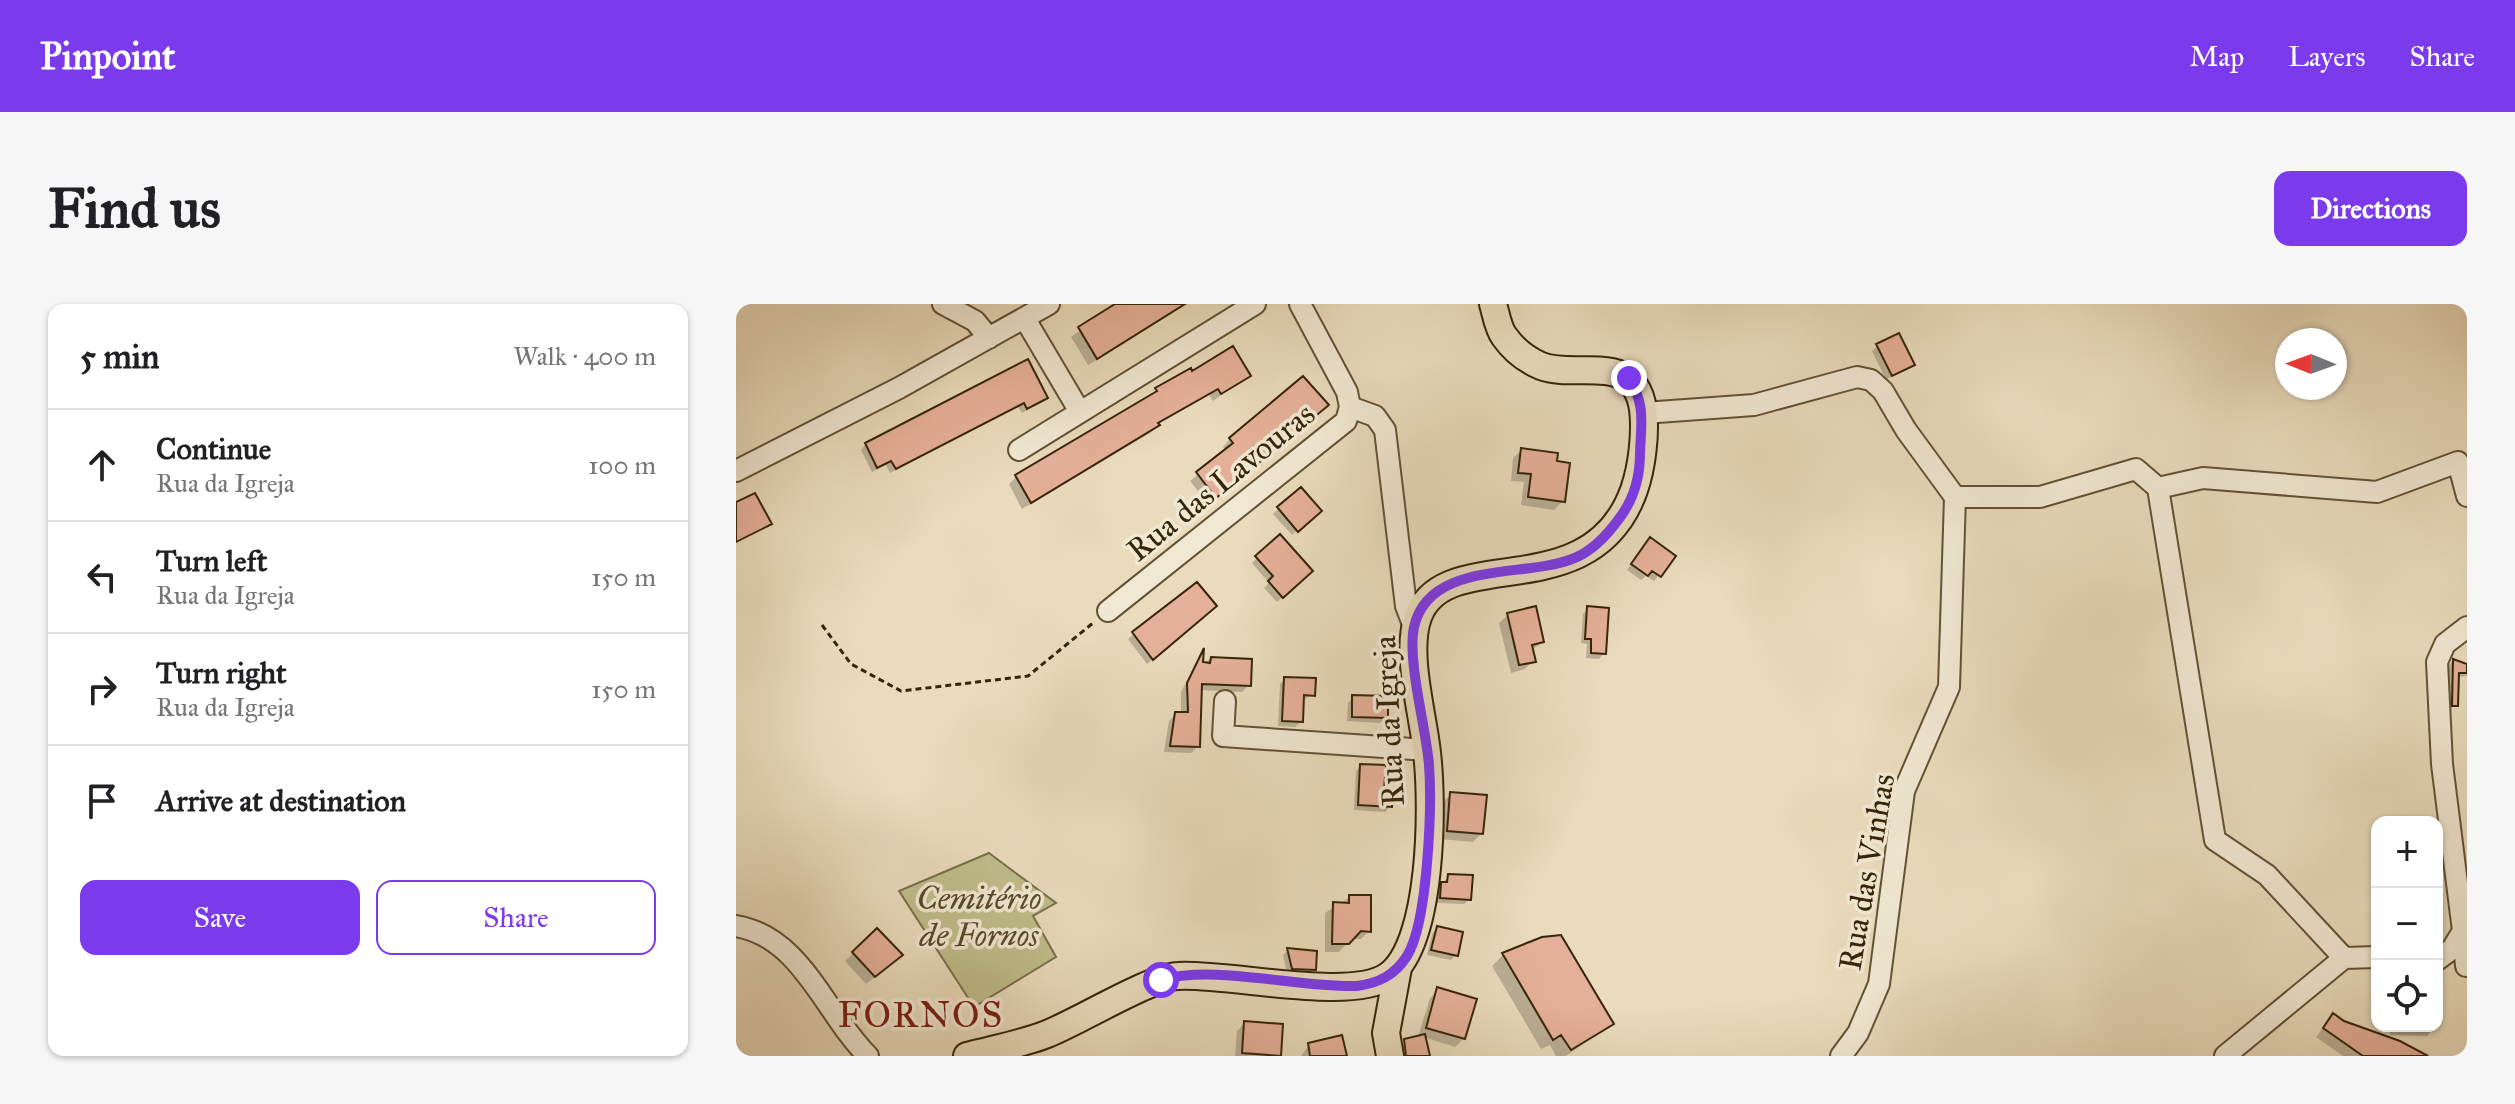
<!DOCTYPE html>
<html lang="en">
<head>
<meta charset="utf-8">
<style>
	:root { --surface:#fff; --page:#f6f6f6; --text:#202124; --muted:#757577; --line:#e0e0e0; --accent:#7c3aed }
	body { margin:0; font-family:"IM FELL Great Primer",serif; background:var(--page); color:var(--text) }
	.controls { position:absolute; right:24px; bottom:24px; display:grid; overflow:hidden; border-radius:16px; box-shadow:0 2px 6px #0004 }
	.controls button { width:72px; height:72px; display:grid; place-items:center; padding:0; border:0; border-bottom:2px solid var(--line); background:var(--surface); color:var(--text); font:40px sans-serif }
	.compass { position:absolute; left:1539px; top:24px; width:72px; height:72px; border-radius:50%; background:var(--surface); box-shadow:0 2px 6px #0004; rotate:271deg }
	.stop { position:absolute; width:24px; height:24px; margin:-18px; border:6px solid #7c3aed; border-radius:50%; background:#fff }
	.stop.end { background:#7c3aed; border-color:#fff; box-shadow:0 2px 8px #0008 }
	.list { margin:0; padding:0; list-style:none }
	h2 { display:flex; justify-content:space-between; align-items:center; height:104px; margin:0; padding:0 32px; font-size:34px }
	h2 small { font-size:26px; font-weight:400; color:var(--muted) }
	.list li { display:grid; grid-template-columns:52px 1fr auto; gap:24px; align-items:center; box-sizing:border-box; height:112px; padding:0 32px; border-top:2px solid var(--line) }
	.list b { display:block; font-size:30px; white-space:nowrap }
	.list p { margin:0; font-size:26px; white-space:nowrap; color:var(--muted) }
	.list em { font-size:26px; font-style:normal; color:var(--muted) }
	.actions { display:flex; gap:16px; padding:24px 32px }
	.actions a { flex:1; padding:18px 0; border:2px solid var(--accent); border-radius:16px; text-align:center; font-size:28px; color:var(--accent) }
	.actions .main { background:var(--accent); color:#fff }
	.icon { flex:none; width:44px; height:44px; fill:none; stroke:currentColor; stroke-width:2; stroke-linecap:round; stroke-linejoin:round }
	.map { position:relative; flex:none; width:1731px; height:752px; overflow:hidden; border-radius:16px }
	header { display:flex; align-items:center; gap:48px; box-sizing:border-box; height:112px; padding:0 40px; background:var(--accent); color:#fff }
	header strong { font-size:38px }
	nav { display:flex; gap:44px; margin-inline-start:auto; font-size:28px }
	.intro { display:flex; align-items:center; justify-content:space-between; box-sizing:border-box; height:192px; padding:0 48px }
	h1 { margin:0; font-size:56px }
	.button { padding:20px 36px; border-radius:16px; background:var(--accent); color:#fff; font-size:28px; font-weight:700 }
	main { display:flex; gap:48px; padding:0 48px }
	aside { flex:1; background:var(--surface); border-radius:16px; box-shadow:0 2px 6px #0004 }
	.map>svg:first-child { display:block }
	.green { fill:#bfbd8b; stroke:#7a704a; stroke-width:2 }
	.shadow { fill:#0003 }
	.building { fill:#e5b099; stroke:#362408; stroke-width:2 }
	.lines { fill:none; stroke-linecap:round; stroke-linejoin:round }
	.minor-casing { stroke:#635235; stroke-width:24 }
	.major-casing { stroke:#362408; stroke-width:30 }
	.path { stroke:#362408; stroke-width:3; stroke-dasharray:6 4; stroke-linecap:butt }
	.minor { stroke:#f1e8d3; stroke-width:20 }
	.major { stroke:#e9dbbc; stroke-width:26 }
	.route { stroke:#7c3aed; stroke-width:10 }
	.labels { text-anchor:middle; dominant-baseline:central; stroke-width:7; stroke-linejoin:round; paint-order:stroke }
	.street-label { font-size:32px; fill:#362408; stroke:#f1e8d3 }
	.park-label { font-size:32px; font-style:italic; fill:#584a29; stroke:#f1e8d3 }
	.quarter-label { font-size:36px; letter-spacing:2px; fill:#7a1f14; stroke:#f1e8d3 }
</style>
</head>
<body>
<header>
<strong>Pinpoint</strong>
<nav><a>Map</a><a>Layers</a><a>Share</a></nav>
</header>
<div class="intro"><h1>Find us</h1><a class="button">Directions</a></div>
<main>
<aside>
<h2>5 min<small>Walk · 400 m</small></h2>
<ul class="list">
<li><svg class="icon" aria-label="ahead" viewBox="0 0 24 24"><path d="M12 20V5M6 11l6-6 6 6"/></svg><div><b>Continue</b><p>Rua da Igreja</p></div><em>100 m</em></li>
<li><svg class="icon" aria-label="left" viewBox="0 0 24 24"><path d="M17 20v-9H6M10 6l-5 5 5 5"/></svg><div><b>Turn left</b><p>Rua da Igreja</p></div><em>150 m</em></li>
<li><svg class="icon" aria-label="right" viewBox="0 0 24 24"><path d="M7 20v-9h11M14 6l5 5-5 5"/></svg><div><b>Turn right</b><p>Rua da Igreja</p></div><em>150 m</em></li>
<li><svg class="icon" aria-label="arrive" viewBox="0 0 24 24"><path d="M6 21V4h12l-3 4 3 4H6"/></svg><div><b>Arrive at destination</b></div></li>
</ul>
<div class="actions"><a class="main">Save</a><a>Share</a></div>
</aside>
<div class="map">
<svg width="1731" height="752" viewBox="0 0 1731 752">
	<rect width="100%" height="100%" fill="#e9dbbc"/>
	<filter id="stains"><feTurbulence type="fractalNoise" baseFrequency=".0025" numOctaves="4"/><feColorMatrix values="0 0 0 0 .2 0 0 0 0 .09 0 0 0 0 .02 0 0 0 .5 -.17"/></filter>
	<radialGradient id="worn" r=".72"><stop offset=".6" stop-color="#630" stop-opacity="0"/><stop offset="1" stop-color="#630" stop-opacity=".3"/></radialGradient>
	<path class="green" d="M253,549L320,599L297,612L320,653L238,703L163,587Z"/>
	<path class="shadow" d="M383,0H451L352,61L335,33Z
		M1141,42L1176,60L1150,76L1136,47Z
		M291,58L310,94L304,99L286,109L282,103L154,169L150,161L136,168L125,146L130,140Z
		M454,67L513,71L477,97L473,91L422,120L414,129L286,205L273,180L280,173Z
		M583,109L472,200L454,177L490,147L487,143L494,135Z
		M786,146L827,197L818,206L785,201L788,178L775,177L777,154Z
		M542,205L578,212L556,231L537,210Z
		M544,233L574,267L541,298L528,284L533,279L516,259Z
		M910,241L937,252L918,277L910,272L905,276L891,266Z
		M852,305L868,349L863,355L850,354L851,340L845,339L847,310Z
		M474,307L411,360L392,335L421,311Z
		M772,311L806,338L795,347L797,357L789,365L775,369L763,319Z
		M466,349L465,360L475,355L513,381L506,388L464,386L462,442L455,449L428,448L433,417L440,410H445V388Z
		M1717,357L1731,362V372L1721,373L1720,401L1712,406V362Z
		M549,375L577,391L566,396L565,418L559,423L542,422L544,380Z
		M617,393L650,413L644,419L611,417L612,399Z
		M625,462L654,502L649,508L618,506L620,467Z
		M715,490L745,530L737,538L704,535L707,498Z
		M713,572L733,595L728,600L700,599L701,586Z
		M614,593L633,627L625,635H615L603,648H589V609Z
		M701,624L720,651L715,656L691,651L696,630Z
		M141,626L157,659L130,680L109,657Z
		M807,635L876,720L830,752H820L814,741L805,745L756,662L767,651Z
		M552,646L578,666L572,671L551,669L547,651Z
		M702,686L728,734L719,743L687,733L692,752H664V742L682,733L694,694Z
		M1597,711L1607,718L1688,752H1607L1580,733Z
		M509,719L543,751L499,752L501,727Z
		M1654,722H1699L1691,732L1654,731Z
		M573,741L608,752H565Z"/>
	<path class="building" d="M379,0H449L361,55L342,23Z
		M1163,29L1179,61L1156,72L1140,40Z
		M497,42L515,72L485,90L482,85L422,119L424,121L295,199L279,171L421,87L419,84L455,64L456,67Z
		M292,55L312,94L291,105L288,99L160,165L155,157L141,164L129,139Z
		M567,72L593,101L480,194L460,168L497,139L493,134Z
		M785,144L822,149L821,157L834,159L829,198L792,193L795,170L782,169Z
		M565,183L586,207L562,228L541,203Z
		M19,189L36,220L0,238V198Z
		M544,230L577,267L547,294L532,277L537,272L519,252Z
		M914,233L940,252L925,273L916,267L912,272L895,260Z
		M461,278L481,302L417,356L396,328Z
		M800,302L808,338L796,341L800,358L783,361L771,309Z
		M851,302L873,304L870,350L855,349V335H849Z
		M468,344L467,358L474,359L475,353L516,355L515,382L466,380L464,443L434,442L439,408H452L451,379Z
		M1717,355L1731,360V369H1723L1722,402H1716Z
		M548,373L580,374L579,392L568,391L567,418L546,417Z
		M616,391L652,392V414L616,413Z
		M624,460L650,461L648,486L657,487L656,503L622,501Z
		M714,488L751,491L747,530L711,527Z
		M712,570L737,571L735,596L704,594L705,578H711Z
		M613,591H635V628L625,627L613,640H596L597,598L613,599Z
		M701,622L727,628L722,652L695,646Z
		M141,624L167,651L139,673L116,648Z
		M825,631L878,720L835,746L825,731L817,736L766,649L806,633Z
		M551,644L581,647L580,666L556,665Z
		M701,683L741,695L729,735L690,724Z
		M1597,709L1608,717L1664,737L1692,752H1627L1587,724Z
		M508,717L547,720L545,752L506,749Z
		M689,730L694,752H670L668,735Z
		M606,731L611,752H574L572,739Z"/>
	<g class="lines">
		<g class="minor-casing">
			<path id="minor" d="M207,0L239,17L253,34
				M289,15L344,108
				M614,103L639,112L649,126L670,302L678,323
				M908,109L1018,101L1121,73L1135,76L1147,87L1170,126L1219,193L1213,383L1168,487L1143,680L1122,729L1105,752
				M283,146L519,0
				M0,167L163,84L313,0
				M1422,184L1479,536L1531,571L1608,654
				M1422,184L1467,174L1641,188L1722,158L1731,192
				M1219,193H1304L1400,165L1422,184
				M372,307L610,117L614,103L611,88L564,0
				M489,397L487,432L691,446
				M0,622C66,633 89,710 132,752
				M1727,627L1730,662
				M1701,656L1716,645L1727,627L1706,460L1701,358L1709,340L1731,323
				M1489,752L1608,654L1641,653"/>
		</g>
		<g class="major-casing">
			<path id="major" d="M231,752C257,745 286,740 311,730C342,718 415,673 442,672C492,669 615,698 652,672C697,641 697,499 691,449C687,410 669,349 682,313C708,237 855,307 898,186C906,163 910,129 907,105C898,46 842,76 805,62C791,56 777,45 768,32C762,24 760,10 757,0
				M654,752L650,729L662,664"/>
		</g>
		<path class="path" d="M86,321L115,360L165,387L292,372L357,319"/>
		<use href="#minor" class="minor"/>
		<use href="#major" class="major"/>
	</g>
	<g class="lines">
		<path class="route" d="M425,676C477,660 563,684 621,682C643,679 659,671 671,652C692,618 696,503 693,461C690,423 671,357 678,323C693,256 788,274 836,255C856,248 873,229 885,212C898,194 904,171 904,149C905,120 910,101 893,74"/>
	</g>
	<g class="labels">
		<g class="street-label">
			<text transform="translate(485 178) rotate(-39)">Rua das Lavouras</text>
			<text transform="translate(653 417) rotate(-93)">Rua da Igreja</text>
			<text transform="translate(1131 568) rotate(-80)">Rua das Vinhas</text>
		</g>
		<g class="park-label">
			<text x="243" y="594">Cemitério<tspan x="243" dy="37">de Fornos</tspan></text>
		</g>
		<g class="quarter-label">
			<text x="185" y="711">FORNOS</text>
		</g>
	</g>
	<rect width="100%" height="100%" filter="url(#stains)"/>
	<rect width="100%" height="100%" fill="url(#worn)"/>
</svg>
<div class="controls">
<button>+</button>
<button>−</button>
<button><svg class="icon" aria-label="locate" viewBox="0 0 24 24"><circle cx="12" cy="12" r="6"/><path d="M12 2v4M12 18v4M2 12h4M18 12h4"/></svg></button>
</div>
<svg class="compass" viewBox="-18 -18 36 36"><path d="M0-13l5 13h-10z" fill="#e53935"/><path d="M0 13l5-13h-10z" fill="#757577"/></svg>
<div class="stop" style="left:425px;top:676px"></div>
<div class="stop end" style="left:893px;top:74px"></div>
</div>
</main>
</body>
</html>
